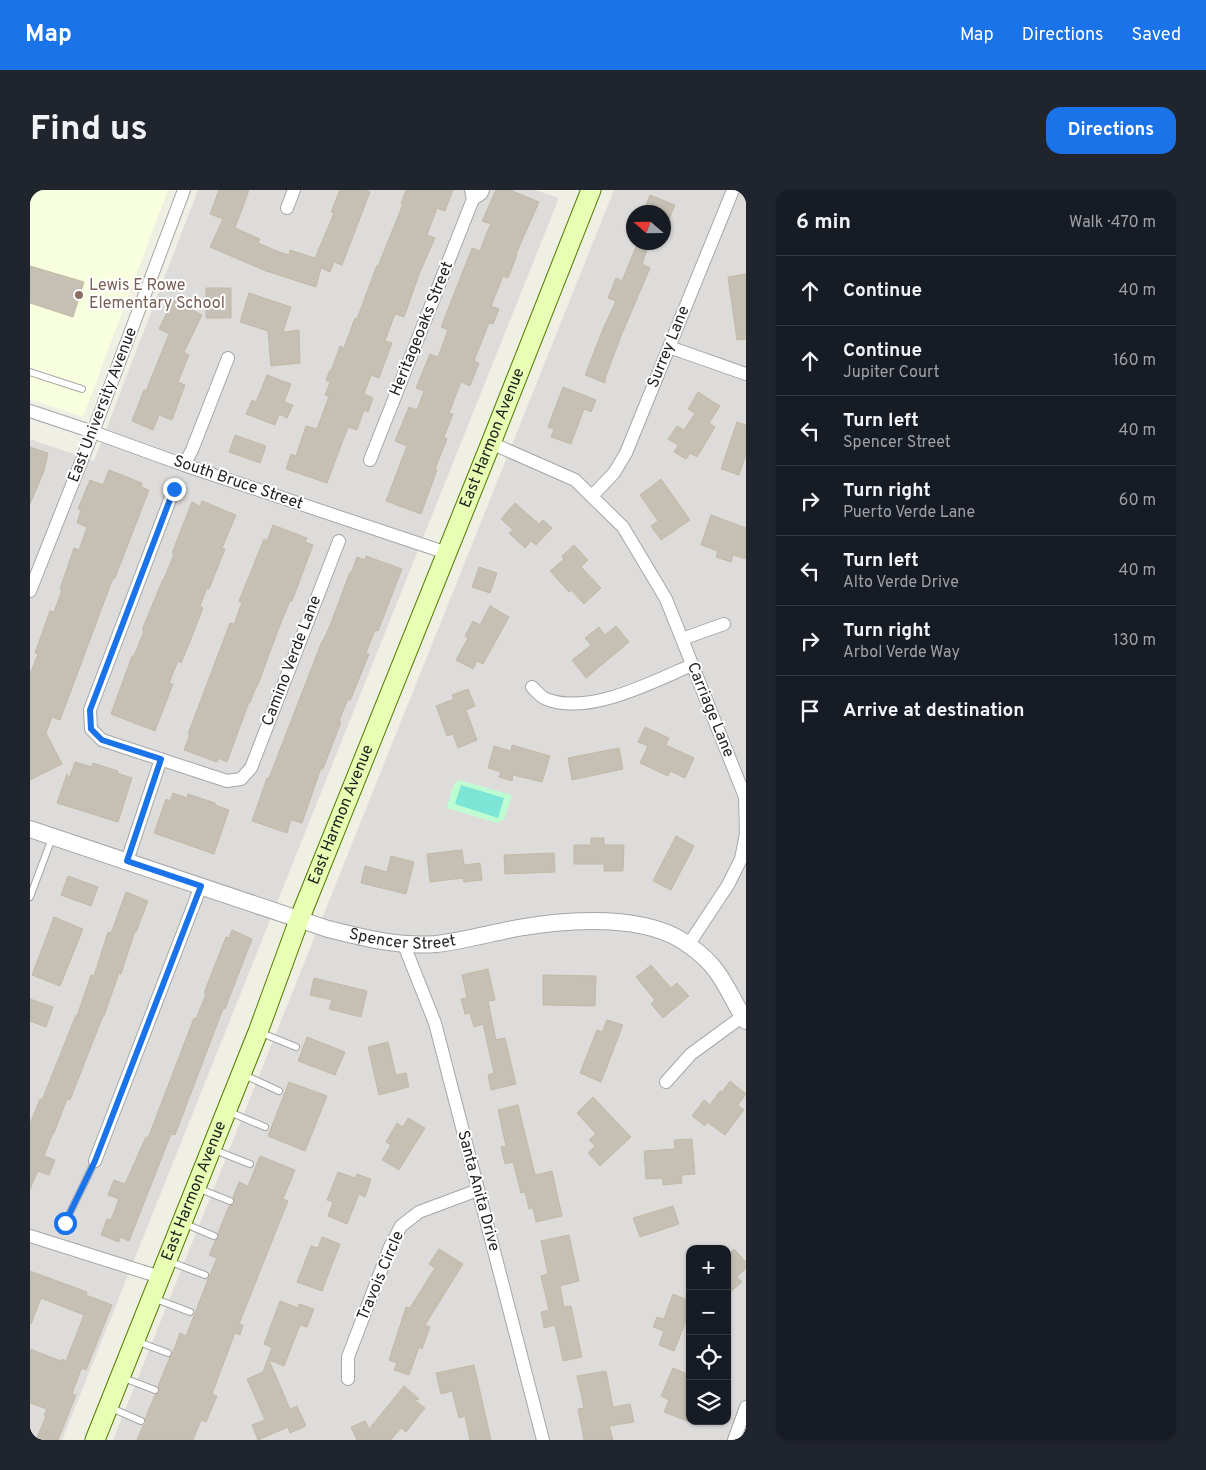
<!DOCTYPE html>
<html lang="en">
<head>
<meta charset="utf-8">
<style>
	:root { --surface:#171b24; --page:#20242c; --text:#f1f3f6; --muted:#9ea1a6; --line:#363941; --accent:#1a73e8 }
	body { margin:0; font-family:Overpass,sans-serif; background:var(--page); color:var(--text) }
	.controls { position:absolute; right:15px; bottom:15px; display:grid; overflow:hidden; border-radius:10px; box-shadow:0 1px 4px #0004 }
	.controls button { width:45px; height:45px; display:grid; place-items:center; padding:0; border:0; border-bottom:1px solid var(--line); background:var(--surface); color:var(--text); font:25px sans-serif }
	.compass { position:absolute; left:596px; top:15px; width:45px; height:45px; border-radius:50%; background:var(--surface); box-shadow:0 1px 4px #0004; rotate:290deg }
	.stop { position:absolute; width:15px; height:15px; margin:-11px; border:4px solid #1a73e8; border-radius:50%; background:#fff }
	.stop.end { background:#1a73e8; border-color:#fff; box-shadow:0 1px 5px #0008 }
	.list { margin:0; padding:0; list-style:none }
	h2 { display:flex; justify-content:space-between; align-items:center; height:65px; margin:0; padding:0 20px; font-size:21px }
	h2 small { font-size:16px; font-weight:400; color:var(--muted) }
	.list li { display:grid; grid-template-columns:32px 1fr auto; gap:15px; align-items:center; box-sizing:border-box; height:70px; padding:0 20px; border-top:1px solid var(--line) }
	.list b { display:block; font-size:19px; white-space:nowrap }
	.list p { margin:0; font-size:16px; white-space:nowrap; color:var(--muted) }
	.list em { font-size:16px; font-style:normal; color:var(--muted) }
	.icon { flex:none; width:28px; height:28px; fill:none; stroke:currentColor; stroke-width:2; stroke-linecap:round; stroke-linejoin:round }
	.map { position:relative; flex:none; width:716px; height:1250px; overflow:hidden; border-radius:15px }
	header { display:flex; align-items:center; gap:30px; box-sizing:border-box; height:70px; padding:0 25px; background:var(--accent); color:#fff }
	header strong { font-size:24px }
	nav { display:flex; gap:28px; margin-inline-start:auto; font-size:18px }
	.intro { display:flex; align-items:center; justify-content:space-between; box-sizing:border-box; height:120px; padding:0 30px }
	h1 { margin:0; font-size:35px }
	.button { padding:12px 22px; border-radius:15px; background:var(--accent); color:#fff; font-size:18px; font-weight:700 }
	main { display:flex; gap:30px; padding:0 30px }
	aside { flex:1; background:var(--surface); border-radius:15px; box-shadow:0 1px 4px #0004 }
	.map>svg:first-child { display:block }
	.residential { fill:#dddcdb; fill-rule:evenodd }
	.education { fill:#f7ffde }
	.park { fill:#befdd2 }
	.pitch { fill:#7ce5d6 }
	.building { fill:#c5bfb4; stroke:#c3baa5 }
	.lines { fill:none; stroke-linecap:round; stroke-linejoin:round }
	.service-casing { stroke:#a6a6a6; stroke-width:8 }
	.minor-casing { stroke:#a6a6a6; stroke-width:14 }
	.tertiary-casing { stroke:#a6a6a6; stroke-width:18 }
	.secondary-casing { stroke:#507b00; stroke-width:21 }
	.service { stroke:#fff; stroke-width:6 }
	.minor { stroke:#fff; stroke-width:12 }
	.tertiary { stroke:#fff; stroke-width:16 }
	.secondary { stroke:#e8feb4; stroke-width:19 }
	.route { stroke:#1a73e8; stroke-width:6 }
	.education-dot { fill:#8d6e63; stroke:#fff; stroke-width:2 }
	.labels { text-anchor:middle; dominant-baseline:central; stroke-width:4; stroke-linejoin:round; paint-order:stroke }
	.education-label { font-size:16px; fill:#785e54; stroke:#fff; text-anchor:start }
	.street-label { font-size:16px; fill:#1f1f1f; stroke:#fff }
</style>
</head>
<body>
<header>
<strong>Map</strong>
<nav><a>Map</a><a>Directions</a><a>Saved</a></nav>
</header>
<div class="intro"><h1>Find us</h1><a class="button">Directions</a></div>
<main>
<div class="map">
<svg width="716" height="1250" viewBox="0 0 716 1250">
	<rect width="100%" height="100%" fill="#f0efe4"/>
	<path class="residential" d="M168,0H505L529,8L32,1250H0V249L64,271Z
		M584,0H716V1250H83ZM604,22H634V52H604ZM660,1059H697V1231H660Z"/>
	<path class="education" d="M0,0H138L53,227L0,209Z"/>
	<path class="park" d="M429,590L482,605L474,630L467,633L417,618L423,596Z"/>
	<path class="pitch" d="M431,595L474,608L468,628L425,614Z"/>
	<path class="building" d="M189,0H219L205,38L230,49L228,53L247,61L259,65L260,60L285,68L304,23L301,22L310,0H335L340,2L312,75L304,72L300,82L291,78L286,97L236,81L180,57L193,29L180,24Z
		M376,0H423L415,21L407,18L397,45L405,48L390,82L374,127L365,124L355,151L362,153L349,188L341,185L334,204L343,208L338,222L334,220L327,240L318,237L297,293L256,279L261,264L266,266L276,236L287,239L299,206L295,205L300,192L296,190L300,180L301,181L310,156L314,158L325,128L327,129L347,75L348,76L373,14L371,13Z
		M466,0H480L509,12L486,64L487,65L478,88L473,86L461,116L469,119L463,134L459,133L444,171L449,173L440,196L431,192L419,223L423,224L414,247L417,249L405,279L407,280L391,324L356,311L377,256L365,251L379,217L387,220L394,201L386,198L400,164L408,167L418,140L411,137L442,58L450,61L457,42L461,34L452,31Z
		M620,5L645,15L634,41V22H613Z
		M608,52H620L612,74L620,78L591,146L575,189V193L555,185L573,139L586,111L578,108L586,88L592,91Z
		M0,76L54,92L43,127L0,113Z
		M716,84V149L707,150L698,87Z
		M176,98H201V128H176Z
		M219,103L261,117L253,142L269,140L270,173L241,176L238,141L210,132Z
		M143,110L172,125L154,162L159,165L148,192L155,195L142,230L129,225L123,240L102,231L114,200L116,201L139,144L129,139Z
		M237,185L261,194L254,212L263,215L257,228L249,224L245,235L216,224L222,210L226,212Z
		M533,197L566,210L561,222L554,219L541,254L521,247L524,239L518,237Z
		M668,202L690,216L679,233L685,237L667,267L660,263L656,269L644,262L648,255L638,249L647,236L654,240L665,223L658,219Z
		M707,232L716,235V264L709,285L691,279Z
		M205,245L236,256L230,273L199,262Z
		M0,257L18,263L14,281L0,314Z
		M79,280L112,293L111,297L119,300L85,388H83L30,530L22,527L16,543L32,574L0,590V484L8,464L5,463L20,421L24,422L32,400L30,399L44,358L49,360L57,337L47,333L51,320L48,319L60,290L73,295Z
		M631,289L660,330L631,350L621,336L628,331L610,305Z
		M172,311L206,325L192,358L195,359L179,399L177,398L170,416L173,418L159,454L151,473L148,471L139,493L143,494L125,541L81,524L102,466H104L114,441L112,440L133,389H134L144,364L142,363L162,312L170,316Z
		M485,313L509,334L513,330L522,338L506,355L501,351L495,358L479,343L483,340L471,329Z
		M681,325L716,338V369L703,365L701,372L686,367L688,361L671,355Z
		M243,335L277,348L275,352L283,355L262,411H260L250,435L227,497H226L220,513L219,512L197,572L188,568L187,572L154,560L160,544H158L200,433L204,434L212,412L209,411L234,349L237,351Z
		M544,355L558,370L551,377L571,398L554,414L541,400L539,402L520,381L534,369L532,366Z
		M336,366L372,379L348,441L345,440L336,463L339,464L320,511L318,509L309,531L311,532L293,579L291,578L272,633L261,630L257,643L222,631L237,588H239L292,451H293L301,433L320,382L321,383L327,367L335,370Z
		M449,377L467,383L460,403L442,397Z
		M460,416L479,427L453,474L447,471L443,479L426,470L438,448L435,446L443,431L450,435Z
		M586,436L599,452L556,488L542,470L561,455L555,448L569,437L575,445Z
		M438,499L445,516L436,520L447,550L428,558L423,544L417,546L406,516L424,509L422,505Z
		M615,537L639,548L636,555L664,568L655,588L640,581L638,586L610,573L618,556L608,552Z
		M482,555L520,566L512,592L483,585L482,591L469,587L471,582L458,578L464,556L481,561Z
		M589,558L593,579L542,590L538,568Z
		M45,572L62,577L63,573L88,581L87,583L102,588L88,632L27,613L37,584L39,589Z
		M143,603L157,608L158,604L185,613V615L199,620L184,664L124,643L136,609L140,611Z
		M646,646L664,656L641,700L623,691Z
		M561,648H574V655H594L593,681H574V674H544V655H561Z
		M432,660L434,675L450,673L452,690L434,692L433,688L400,692L397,664Z
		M524,663L525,682L475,684L474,665Z
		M361,666L384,672L376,704L331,693L335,676L357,682Z
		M38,686L68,697L61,716L31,705Z
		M96,702L118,711L106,742L105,741L91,784L89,783L74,826H73L40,910L37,909L24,943H23L14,966L25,970L19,985L8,981L0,999V934L10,909L12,910L46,825L47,826L61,785L64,786L78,742L81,743Z
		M24,727L53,739L30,796L2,785Z
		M202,740L222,749L195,819H193L145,945L141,944L99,1051L90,1047L89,1052L71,1045L77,1029L81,1030L89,1009L78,1005L84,990L95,994L116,947L118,948L164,828L166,829L176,804L174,803L196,747L199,748Z
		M621,775L641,798L647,793L659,806L633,828L621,814L625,810L606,787Z
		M458,779L465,810L458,811L466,850L475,848L486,894L461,900L458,885L464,883L453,834L444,837L440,823L435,824L431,809L437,808L432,785Z
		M513,785L566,786L565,816L513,815Z
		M284,788L337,801L331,827L299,819L302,810L280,805Z
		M0,809L23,817L16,837L0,831Z
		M577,830L593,835L571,892L550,883L567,840L572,842Z
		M277,847L315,862L305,885L268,871Z
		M358,852L366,885L376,883L379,897L349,905L338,857Z
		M700,891L716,904L708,915L714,920L695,945L677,932L675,936L662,926L674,910L680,915L690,901L692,902Z
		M259,892L297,906L275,961L238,946Z
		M563,907L601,947L570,976L558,963L565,956L559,950L566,944L547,923Z
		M488,915L505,985L522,981L532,1026L506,1032L503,1018L499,1019L495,1002L491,1003L483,972L475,974L471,957L476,956L468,920Z
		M378,928L395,938L369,980L352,970L361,955L356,952L367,933L373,937Z
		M662,949L665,984L651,985L652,993L633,995V988L616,989L614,961L645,959L644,950Z
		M230,966L265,980L253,1009L258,1011L209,1134L213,1135L210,1145L205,1143L182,1204L187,1206L176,1232L171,1230L163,1250H107L113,1236L116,1233L115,1229L125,1205L129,1202L128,1196L140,1167L142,1165L150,1143L156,1146L179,1087L187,1068L179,1065L185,1051L189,1047L188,1043L199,1016L203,1015L205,1012L203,1007L209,992L218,996Z
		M308,982L325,988L327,984L341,989L335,1007L329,1004L317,1034L298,1026L303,1012L297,1010Z
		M643,1016L649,1034L610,1047L603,1028Z
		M539,1045L549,1091L530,1096L534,1117L541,1116L552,1167L533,1171L525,1135L514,1138L511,1122L519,1120L511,1086L518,1084L511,1051Z
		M292,1047L310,1054L292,1101L267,1092L281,1056L288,1058Z
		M409,1059L433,1074L395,1135L400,1137L392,1159L389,1157L379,1185L364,1180L367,1173L359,1170L376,1117L380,1118L405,1078L399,1074Z
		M704,1059L716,1072V1078L707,1087L712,1092L697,1105V1066Z
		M0,1081L57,1102L56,1105L82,1115L56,1180L52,1178L50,1182L42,1204L46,1205L28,1250H6L16,1226L14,1225L17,1219L0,1213V1159L31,1171L32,1169L36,1171L54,1125L11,1108L1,1134H0Z
		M643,1104L660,1111V1121L644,1161L629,1155L634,1141L623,1137L627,1127L634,1129Z
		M250,1111L268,1118L269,1114L284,1119L277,1137L270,1135L254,1176L239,1170L260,1219L267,1216L276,1236L260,1243L258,1237L228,1250L222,1235L235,1230L217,1189L233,1182L242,1158L234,1154Z
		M444,1175L461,1250H440L435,1226L429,1228L422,1201L411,1204L406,1183Z
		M643,1178L660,1185V1232L634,1222L639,1210L631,1206Z
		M576,1181L583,1217L600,1214L604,1232L579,1236L583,1250H554L548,1219L554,1218L547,1186Z
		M374,1196L389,1209L384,1210L395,1218L376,1242L371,1238L361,1250H327L321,1237L335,1231L339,1239Z"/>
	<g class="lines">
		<g class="service-casing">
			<path id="service" d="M0,182L52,199
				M0,707L22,648
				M229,842L266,857
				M212,884L249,901
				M197,921L235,937
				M182,959L220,974
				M167,998L200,1011
				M35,1033L65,971
				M153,1033L184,1046
				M138,1071L175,1085
				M123,1108L160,1122
				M106,1151L138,1163
				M91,1187L125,1200
				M79,1217L111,1231"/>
		</g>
		<g class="minor-casing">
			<path id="minor" d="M443,9L451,4L453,0
				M257,18L264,0
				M639,157L716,184
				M0,221L63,242L154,275L417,363
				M461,253L545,290L593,337L636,409L715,607L716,644L711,669L698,695L659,754
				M340,270L443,9L441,0
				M154,275L162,260L198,168
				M144,299L60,520L61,539L72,550L197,591L211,589L221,578L309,351
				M562,306L584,283L596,263L703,0
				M0,401L63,242L154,0
				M652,449L694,434
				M502,497C506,501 511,507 516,509C559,526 622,492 662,475
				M97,671L131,569
				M374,755L405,833L513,1250
				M636,892L661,864L713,826
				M65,971L171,696
				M0,1046L130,1087
				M318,1189V1167L360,1057L371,1036L389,1022L448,1000
				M704,1250L716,1217"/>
		</g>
		<g class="tertiary-casing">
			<g id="tertiary">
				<path id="s1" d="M0,639L298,739C334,748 369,757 406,754C433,751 461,743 488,738C538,729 618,723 660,756C670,763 680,772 687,782C698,797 705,815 716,831"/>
			</g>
		</g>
		<g class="secondary-casing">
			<g id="secondary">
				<path id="s2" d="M65,1250L228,842L269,730L461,253L561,0"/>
			</g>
		</g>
		<use href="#service" class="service"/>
		<use href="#minor" class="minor"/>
		<use href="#tertiary" class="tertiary"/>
		<use href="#secondary" class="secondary"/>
	</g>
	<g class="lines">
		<path class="route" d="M35,1033L65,971L171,696L97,671L131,569L72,550L61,539L60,520L144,299"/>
	</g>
	<circle class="education-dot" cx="49" cy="105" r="5"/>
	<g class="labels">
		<g class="education-label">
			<text x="59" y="96">Lewis E Rowe<tspan x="59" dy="18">Elementary School</tspan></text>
		</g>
		<g class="street-label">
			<text transform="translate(392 139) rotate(-68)">Heritageoaks Street</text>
			<text transform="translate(639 157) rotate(-68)">Surrey Lane</text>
			<text transform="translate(73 215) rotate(-69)">East University Avenue</text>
			<text stroke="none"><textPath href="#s2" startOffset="1078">East Harmon Avenue</textPath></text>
			<text transform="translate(208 293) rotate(19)">South Bruce Street</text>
			<text transform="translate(262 471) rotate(-69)">Camino Verde Lane</text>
			<text transform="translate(680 520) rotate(68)">Carriage Lane</text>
			<text stroke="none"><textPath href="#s2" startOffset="672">East Harmon Avenue</textPath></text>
			<text stroke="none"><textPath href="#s1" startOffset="390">Spencer Street</textPath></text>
			<text transform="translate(448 1001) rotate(75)">Santa Anita Drive</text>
			<text stroke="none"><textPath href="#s2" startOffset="268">East Harmon Avenue</textPath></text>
			<text transform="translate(351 1086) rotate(-67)">Travois Circle</text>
		</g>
	</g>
</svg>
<div class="controls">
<button>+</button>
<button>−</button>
<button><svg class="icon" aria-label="locate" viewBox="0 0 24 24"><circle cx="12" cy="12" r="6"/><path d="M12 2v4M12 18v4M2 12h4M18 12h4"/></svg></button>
<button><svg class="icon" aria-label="layers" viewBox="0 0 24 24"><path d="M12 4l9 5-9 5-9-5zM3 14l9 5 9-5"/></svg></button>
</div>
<svg class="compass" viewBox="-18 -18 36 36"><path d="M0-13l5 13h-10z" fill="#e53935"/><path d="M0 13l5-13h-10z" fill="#9ea1a6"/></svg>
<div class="stop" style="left:35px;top:1033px"></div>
<div class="stop end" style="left:144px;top:299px"></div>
</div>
<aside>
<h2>6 min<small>Walk · 470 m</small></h2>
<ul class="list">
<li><svg class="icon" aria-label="ahead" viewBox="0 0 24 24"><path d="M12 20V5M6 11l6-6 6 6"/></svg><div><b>Continue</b></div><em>40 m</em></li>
<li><svg class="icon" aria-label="ahead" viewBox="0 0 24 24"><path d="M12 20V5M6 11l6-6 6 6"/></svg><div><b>Continue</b><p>Jupiter Court</p></div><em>160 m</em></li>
<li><svg class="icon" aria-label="left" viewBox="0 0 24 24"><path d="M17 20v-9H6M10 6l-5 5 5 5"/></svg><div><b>Turn left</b><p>Spencer Street</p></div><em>40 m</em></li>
<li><svg class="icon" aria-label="right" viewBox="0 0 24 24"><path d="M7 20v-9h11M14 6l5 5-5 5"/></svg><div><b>Turn right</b><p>Puerto Verde Lane</p></div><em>60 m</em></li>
<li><svg class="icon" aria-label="left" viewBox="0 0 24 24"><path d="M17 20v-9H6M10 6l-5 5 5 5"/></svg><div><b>Turn left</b><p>Alto Verde Drive</p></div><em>40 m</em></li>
<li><svg class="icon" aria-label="right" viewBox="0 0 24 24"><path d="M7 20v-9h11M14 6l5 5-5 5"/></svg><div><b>Turn right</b><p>Arbol Verde Way</p></div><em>130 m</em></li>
<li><svg class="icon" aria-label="arrive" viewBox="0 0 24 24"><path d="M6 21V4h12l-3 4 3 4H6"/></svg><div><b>Arrive at destination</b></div></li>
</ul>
</aside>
</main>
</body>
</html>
